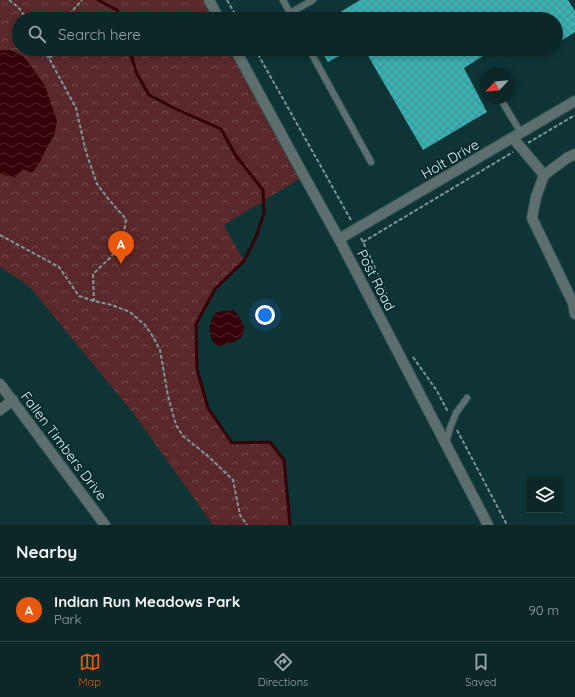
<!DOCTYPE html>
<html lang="en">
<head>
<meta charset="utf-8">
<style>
	:root { --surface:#0b2728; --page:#142f30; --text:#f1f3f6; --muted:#9aa5a8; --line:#2b4445; --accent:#ea580c }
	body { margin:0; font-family:Quicksand,sans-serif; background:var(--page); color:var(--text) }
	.controls { position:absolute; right:12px; bottom:12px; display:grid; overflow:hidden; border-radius:0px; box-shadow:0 2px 6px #0003 }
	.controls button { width:36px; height:36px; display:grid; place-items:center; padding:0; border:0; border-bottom:1px solid var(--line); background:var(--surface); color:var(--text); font:20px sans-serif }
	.compass { position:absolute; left:479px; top:68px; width:36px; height:36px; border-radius:50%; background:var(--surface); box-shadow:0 2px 6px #0003; rotate:244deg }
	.you { position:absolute; left:265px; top:315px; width:14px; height:14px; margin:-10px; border:3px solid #fff; border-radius:50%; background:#1a73e8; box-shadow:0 0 0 6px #1a73e833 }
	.badge { display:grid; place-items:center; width:26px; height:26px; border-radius:50%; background:var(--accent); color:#fff; font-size:13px; font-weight:700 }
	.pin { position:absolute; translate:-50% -33px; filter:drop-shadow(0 1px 2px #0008) }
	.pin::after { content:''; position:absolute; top:21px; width:14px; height:12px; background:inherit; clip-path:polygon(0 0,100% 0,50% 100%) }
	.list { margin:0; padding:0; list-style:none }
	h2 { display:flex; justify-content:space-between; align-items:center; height:52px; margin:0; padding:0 16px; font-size:17px }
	h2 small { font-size:13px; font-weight:400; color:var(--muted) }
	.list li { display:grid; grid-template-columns:26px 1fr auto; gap:12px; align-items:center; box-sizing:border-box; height:64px; padding:0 16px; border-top:1px solid var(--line) }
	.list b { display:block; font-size:15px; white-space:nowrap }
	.list p { margin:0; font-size:13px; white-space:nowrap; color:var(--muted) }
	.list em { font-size:13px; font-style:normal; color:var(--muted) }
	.icon { flex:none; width:22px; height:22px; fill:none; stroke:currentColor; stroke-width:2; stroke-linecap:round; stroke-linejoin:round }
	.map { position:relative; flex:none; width:575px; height:525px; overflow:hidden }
	.search { position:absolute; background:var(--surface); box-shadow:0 2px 6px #0003; left:12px; right:12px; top:12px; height:44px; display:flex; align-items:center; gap:10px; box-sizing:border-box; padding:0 14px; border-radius:22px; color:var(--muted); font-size:15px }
	.sheet { height:116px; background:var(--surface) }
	nav { display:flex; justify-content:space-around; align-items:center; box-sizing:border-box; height:56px; border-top:1px solid var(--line); background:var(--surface); font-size:11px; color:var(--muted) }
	nav a { display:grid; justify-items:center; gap:2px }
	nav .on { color:var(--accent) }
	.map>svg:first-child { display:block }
	.park { fill:url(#park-crowns) }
	.water { fill:url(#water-waves) }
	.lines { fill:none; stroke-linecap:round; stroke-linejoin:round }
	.stream { stroke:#350109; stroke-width:3 }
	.building { fill:url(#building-cross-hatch) }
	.service-casing { stroke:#305353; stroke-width:8 }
	.minor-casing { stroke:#305353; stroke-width:12 }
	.tertiary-casing { stroke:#305353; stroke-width:12 }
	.path { stroke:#7b9898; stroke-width:2; stroke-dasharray:4 2; stroke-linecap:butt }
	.service { stroke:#5e6d6d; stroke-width:6 }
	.minor { stroke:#5e6d6d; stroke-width:10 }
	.tertiary { stroke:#5e6d6d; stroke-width:10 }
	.labels { text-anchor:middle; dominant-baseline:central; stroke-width:4; stroke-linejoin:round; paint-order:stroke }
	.street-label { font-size:14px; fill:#dff3f3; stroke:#042a2b }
</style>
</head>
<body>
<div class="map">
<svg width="575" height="525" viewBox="0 0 575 525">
	<defs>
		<pattern id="park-crowns" width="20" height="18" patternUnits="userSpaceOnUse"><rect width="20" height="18" fill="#59282b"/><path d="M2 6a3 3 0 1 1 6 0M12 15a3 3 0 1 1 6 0" fill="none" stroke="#70484a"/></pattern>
		<pattern id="water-waves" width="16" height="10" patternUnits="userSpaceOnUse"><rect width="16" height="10" fill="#350109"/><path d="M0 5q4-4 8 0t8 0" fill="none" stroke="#52262d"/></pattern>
		<pattern id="building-cross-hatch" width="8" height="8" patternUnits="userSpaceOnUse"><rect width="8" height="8" fill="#3bb0b2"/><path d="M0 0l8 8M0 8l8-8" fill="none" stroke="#3d9192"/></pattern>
	</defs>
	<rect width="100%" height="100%" fill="#0f3435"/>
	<path class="park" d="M0,0H208L218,19H19V49H235L304,176L224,225L244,261L215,289L196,324L197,369L208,408L232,443L270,442L284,460L291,525H213L134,414L29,286L0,267Z"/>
	<path class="water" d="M0,50H11L24,57L34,70L45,86L57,121L54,136L44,153L40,162L32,173L23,169L15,178L1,174L0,173Z
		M233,310L238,314L244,327L242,337L234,342L220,346L214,344C208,332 208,324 216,312Z"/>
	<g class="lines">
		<path class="stream" d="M98,0L117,10L120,19
			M129,49L137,74L149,95L176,109L221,129L236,156L263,190L264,213L256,237L244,261L215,289L196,324L197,369L208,408L232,443L270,442L284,460L290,525"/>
	</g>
	<path class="building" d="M360,0H568L575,11V32L556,44V19H329Z
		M320,49H352L328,62Z
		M364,49H494L464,68L487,112L423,150Z"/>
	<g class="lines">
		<g class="service-casing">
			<path id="service" d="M283,0L290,13
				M293,19L290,13L313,0
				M309,49L371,162
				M500,98L521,133
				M446,443L450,428L456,413L467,398"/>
		</g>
		<g class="minor-casing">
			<path id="minor" d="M513,138L544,175
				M575,154L567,158L544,175L536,197L532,218L573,303L575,314
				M339,239L575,101
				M0,384L105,525
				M0,410L13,400"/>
		</g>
		<g class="tertiary-casing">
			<path id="tertiary" d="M209,0L219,19
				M235,49L304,176L339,239L488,525"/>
		</g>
		<path class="path" d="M9,0L18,7L27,19
			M227,0L238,19
			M65,19L82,0
			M44,49L76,108L86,152L97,184L110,201L126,219L123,238L111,257L93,274L94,301
			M255,49L351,220
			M49,58L61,51L63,49
			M528,143L575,115
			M0,235L59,267L79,296L94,301L112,305L130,312L145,325L152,335L160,350L168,396L176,425L183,436L209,457L233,480L240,515L247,525
			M361,238L367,250L386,293L387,308
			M363,242L513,152
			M413,357L437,391L448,412
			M457,430L507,525"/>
		<use href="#service" class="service"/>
		<use href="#minor" class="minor"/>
		<use href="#tertiary" class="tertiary"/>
	</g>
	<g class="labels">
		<g class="street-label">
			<text transform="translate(450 159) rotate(-30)">Holt Drive</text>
			<text transform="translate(376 280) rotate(63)">Post Road</text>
			<text transform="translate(64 446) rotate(53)">Fallen Timbers Drive</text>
		</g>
	</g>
</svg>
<div class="controls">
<button><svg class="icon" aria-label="layers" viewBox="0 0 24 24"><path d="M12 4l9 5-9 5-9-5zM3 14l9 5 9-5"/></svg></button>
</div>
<svg class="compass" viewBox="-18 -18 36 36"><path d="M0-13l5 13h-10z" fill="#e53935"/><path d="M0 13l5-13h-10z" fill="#9aa5a8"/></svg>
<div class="you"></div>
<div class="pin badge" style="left:121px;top:264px">A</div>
<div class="search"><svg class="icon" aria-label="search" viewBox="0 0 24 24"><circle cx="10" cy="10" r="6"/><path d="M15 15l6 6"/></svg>Search here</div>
</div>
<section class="sheet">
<h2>Nearby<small></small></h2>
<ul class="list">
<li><span class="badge">A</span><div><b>Indian Run Meadows Park</b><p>Park</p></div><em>90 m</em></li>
</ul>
</section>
<nav>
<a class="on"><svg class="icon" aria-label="map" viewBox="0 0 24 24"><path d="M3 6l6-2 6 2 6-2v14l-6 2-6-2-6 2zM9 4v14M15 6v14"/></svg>Map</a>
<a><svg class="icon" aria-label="directions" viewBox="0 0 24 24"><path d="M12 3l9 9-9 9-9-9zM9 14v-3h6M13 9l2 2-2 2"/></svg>Directions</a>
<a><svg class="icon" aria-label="saved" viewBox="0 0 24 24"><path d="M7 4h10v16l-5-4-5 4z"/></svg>Saved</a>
</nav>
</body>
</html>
